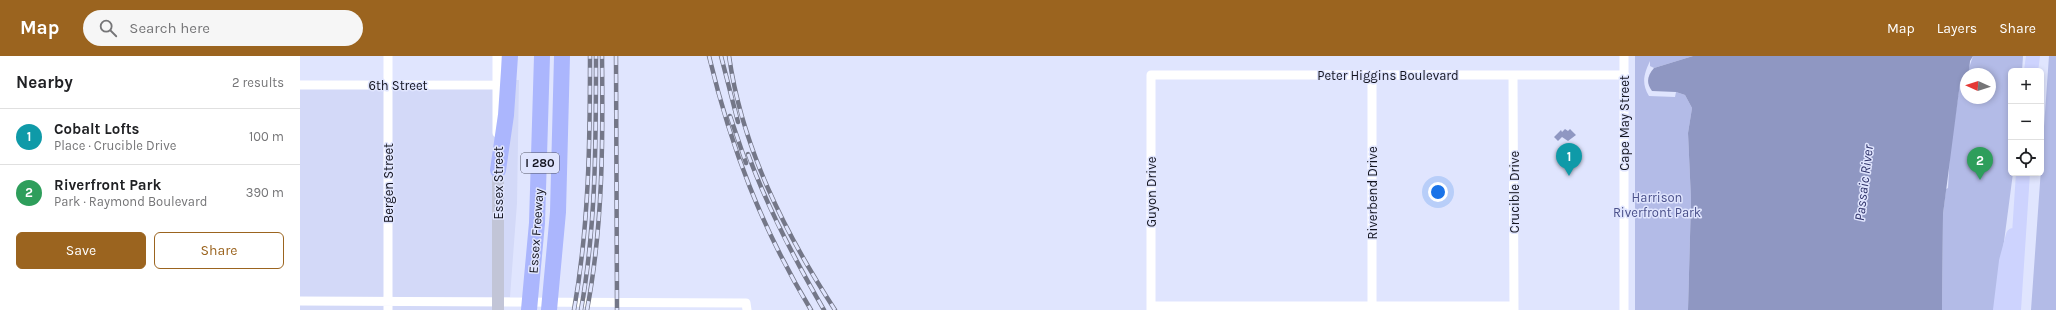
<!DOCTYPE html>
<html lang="en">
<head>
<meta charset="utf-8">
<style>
	:root { --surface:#fff; --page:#f6f6f6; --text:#202124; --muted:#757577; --line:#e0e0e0; --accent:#9b641f }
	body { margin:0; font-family:Karla,sans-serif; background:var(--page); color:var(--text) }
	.controls { position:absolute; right:12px; top:12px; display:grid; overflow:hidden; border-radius:6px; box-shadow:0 2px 6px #0003 }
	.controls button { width:36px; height:36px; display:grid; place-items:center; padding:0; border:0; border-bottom:1px solid var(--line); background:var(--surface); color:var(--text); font:20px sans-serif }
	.compass { position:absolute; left:1660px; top:12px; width:36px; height:36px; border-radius:50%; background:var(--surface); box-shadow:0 2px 6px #0003; rotate:273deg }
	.you { position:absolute; left:1138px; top:136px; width:14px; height:14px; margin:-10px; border:3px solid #fff; border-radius:50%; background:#1a73e8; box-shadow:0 0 0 6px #1a73e833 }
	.badge { display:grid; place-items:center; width:26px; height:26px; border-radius:50%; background:var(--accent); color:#fff; font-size:13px; font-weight:700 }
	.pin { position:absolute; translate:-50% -33px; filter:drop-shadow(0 1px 2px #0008) }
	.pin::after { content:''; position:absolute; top:21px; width:14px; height:12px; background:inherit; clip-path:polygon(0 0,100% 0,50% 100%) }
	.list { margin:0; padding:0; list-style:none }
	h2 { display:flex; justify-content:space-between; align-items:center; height:52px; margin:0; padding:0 16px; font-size:17px }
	h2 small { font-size:13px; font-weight:400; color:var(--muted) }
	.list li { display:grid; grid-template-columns:26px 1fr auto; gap:12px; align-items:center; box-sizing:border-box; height:56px; padding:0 16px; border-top:1px solid var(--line) }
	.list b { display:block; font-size:15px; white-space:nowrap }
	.list p { margin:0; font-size:13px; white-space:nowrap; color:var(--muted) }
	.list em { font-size:13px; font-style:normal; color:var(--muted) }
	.actions { display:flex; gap:8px; padding:12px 16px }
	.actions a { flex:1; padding:9px 0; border:1px solid var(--accent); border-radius:6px; text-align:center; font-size:14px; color:var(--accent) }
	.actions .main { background:var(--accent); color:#fff }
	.icon { flex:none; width:22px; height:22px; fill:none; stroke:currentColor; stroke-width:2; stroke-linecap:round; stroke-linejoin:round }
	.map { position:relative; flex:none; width:1756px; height:254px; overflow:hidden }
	header { display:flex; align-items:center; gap:24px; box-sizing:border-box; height:56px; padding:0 20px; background:var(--accent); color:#fff }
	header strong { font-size:19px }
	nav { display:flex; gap:22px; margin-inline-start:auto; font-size:14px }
	.search { width:280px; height:36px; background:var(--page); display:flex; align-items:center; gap:10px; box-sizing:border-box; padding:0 14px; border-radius:22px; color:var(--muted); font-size:15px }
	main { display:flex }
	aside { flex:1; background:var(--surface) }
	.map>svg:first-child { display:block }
	.built { fill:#d3d9f8 }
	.green { fill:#b3bbe7 }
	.water { fill:#8f97c2 }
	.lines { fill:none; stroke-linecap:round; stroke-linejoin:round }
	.street { stroke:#fff; stroke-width:9 }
	.secondary { stroke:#c2c5d7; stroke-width:12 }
	.primary { stroke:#cdd3fe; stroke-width:14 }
	.highway { stroke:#abb6fd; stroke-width:16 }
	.rail-casing { stroke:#747788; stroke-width:4.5 }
	.rail { stroke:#e0e5fe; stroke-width:3; stroke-dasharray:9; stroke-linecap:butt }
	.labels { text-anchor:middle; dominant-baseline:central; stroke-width:3; stroke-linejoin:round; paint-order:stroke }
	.shield { fill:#e0e5fe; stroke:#515363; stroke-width:1 }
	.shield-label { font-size:12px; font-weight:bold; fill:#141520 }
	.street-label { font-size:13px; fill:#141520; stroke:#e0e5fe }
	.park-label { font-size:13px; fill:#4a508a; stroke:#e0e5fe }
	.water-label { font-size:14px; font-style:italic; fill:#2f336a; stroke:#e0e5fe }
</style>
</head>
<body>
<header>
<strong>Map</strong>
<div class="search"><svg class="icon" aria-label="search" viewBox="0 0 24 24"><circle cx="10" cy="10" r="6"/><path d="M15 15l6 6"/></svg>Search here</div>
<nav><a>Map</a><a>Layers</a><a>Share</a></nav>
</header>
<main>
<aside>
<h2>Nearby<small>2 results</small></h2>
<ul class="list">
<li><span class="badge" style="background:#0f9aa8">1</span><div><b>Cobalt Lofts</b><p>Place · Crucible Drive</p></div><em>100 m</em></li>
<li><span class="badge" style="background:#2e9e5b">2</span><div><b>Riverfront Park</b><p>Park · Raymond Boulevard</p></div><em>390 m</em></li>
</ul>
<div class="actions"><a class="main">Save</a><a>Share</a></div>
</aside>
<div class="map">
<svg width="1756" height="254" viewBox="0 0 1756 254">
	<rect width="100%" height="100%" fill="#e0e5fe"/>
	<path class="built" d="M219,24L217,147L210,241H0V25Z
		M0,247L194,248V254H0Z"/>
	<path class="green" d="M1335,0H1393L1354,12L1350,10V5C1344,18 1341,27 1349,40L1375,41L1376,36L1385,39L1392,52L1388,77L1391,144L1388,254H1335Z
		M1673,0H1723L1722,15H1711V117H1713L1695,254H1642L1643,158L1646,133L1648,132L1650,95L1660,27L1666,19V42H1690V18H1667Z
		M1749,0H1756V254H1731Z"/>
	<path class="water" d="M1393,0H1673L1670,5L1669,15L1660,27L1643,158L1642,254H1388L1391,144L1388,77L1392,52L1385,39L1376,36L1352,35C1346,27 1347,20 1354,12Z
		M1265,73L1268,75L1270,73L1276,79L1268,85L1262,81L1258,85L1254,81L1261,74L1262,76Z"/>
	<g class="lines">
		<path class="street" d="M197,0V77
			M1213,19L1214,254
			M0,29H197
			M0,245L446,247L447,254
			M851,250H1214
			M88,254V0
			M851,254V19H1325
			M1072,254V19
			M1324,254V0"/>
		<path class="secondary" d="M198,254V114"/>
		<path class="primary" d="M1731,15L1733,0
			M1700,254L1706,205L1713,179
			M1714,254L1723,117"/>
		<path class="highway" d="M198,114L206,59L210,0
			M229,254L237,167L242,0
			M249,254L258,156L262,0"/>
		<g class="rail-casing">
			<path id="rail" d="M316,0L317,254
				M409,0C431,92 462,173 511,254
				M421,0L438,66
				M429,0C442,92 485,177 535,254
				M430,60L446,107
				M448,98C468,153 495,204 524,254
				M274,254C289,170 290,85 290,0
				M281,254C296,170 296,85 296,0
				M287,254C303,170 303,85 302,0"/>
		</g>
		<use href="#rail" class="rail"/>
	</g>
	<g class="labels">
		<rect class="shield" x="221" y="97" width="38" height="20" rx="3"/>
		<g class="shield-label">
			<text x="240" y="107">I 280</text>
		</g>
		<g class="street-label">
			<text x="1088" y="19">Peter Higgins Boulevard</text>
			<text x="98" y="29">6th Street</text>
			<text transform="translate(1324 67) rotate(-90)">Cape May Street</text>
			<text transform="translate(88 127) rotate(-90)">Bergen Street</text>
			<text transform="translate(198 127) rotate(-90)">Essex Street</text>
			<text transform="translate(851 136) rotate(-90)">Guyon Drive</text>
			<text transform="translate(1214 136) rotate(-90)">Crucible Drive</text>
			<text transform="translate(1072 137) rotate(-90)">Riverbend Drive</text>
			<text transform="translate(236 175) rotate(-86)">Essex Freeway</text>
		</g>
		<g class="park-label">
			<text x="1357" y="141">Harrison<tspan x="1357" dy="15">Riverfront Park</tspan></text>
		</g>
		<g class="water-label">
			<text transform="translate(1564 127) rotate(-83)">Passaic River</text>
		</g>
	</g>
</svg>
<div class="controls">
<button>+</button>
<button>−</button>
<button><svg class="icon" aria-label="locate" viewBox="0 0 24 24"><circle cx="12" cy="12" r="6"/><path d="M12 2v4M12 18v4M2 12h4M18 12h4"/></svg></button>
</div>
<svg class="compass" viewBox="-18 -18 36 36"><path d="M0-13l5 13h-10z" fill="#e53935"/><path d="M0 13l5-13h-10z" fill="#757577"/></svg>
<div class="you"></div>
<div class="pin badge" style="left:1269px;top:120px;background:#0f9aa8">1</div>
<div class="pin badge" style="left:1680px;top:124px;background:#2e9e5b">2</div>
</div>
</main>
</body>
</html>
